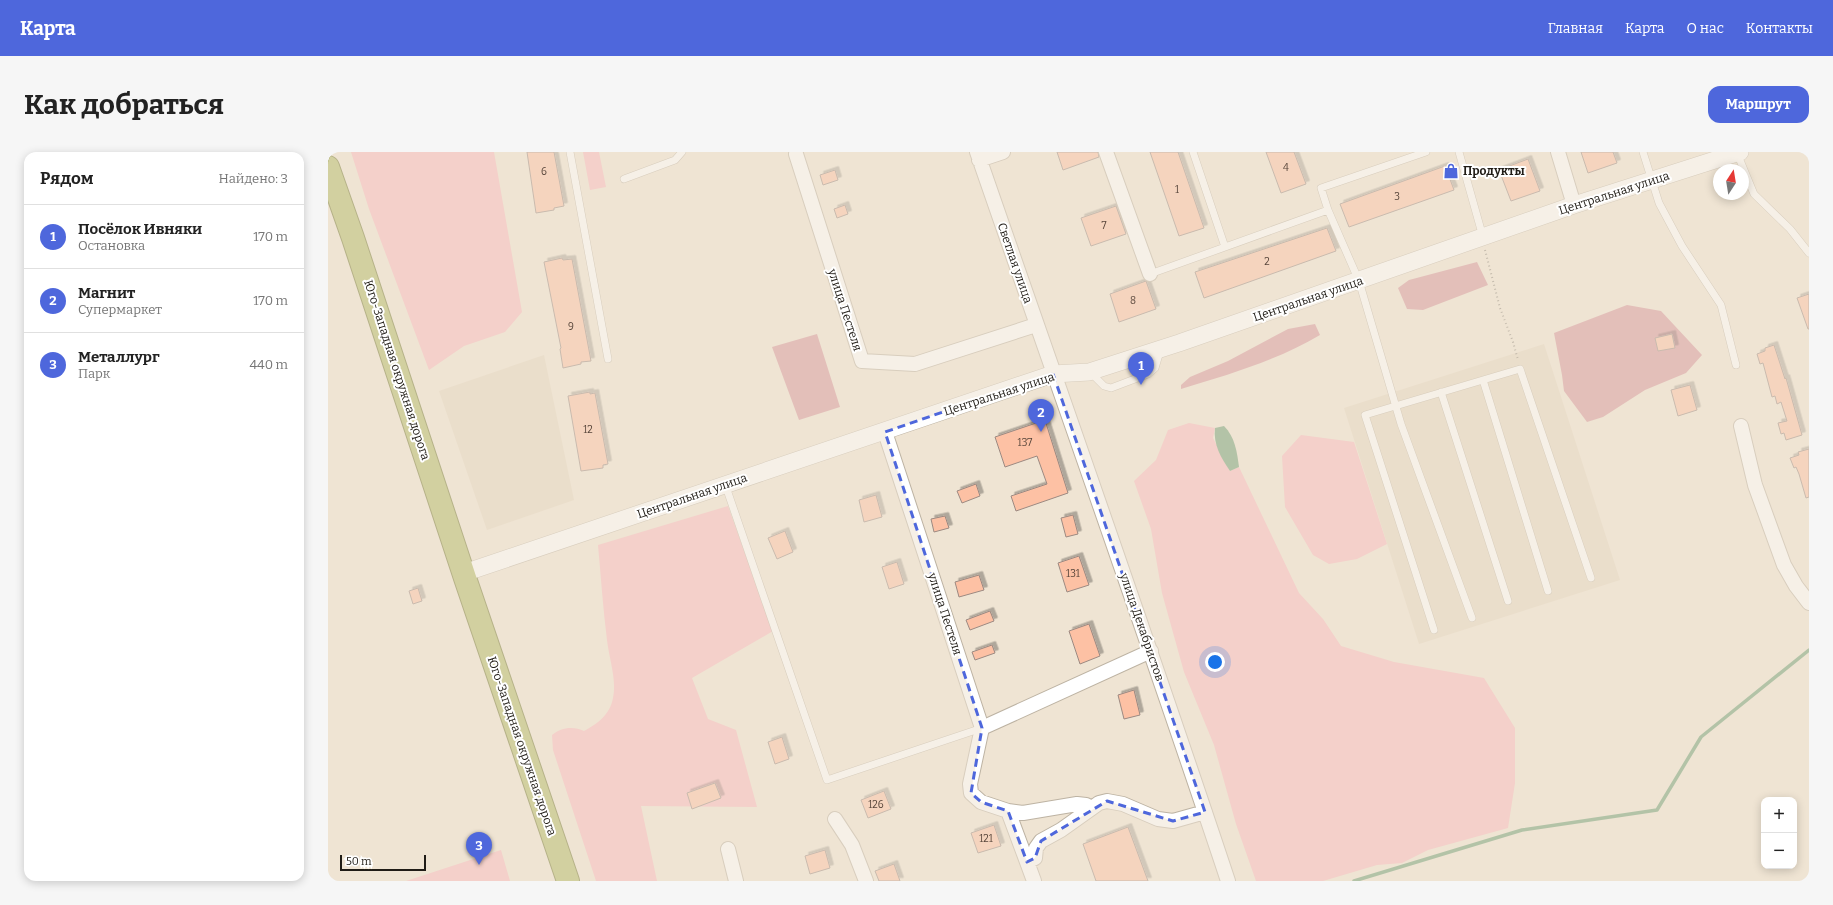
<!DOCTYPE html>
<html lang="ru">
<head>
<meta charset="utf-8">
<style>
	:root { --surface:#fff; --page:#f6f6f6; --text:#222; --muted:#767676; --line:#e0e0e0; --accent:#4e67dc }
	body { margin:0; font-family:Bitter,serif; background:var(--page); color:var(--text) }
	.controls { position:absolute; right:12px; bottom:12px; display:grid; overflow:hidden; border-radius:8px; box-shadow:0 2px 10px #0003 }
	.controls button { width:36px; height:36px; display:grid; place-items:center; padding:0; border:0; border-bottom:1px solid var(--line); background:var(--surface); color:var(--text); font:20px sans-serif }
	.compass { position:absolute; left:1385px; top:12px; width:36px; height:36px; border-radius:50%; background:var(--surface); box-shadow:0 2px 10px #0003; rotate:12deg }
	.scale { position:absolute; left:12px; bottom:10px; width:86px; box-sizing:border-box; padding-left:4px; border:2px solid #201c16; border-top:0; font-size:11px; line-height:14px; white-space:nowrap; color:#201c16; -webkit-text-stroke:3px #fff; paint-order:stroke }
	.you { position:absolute; left:887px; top:510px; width:14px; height:14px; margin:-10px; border:3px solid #fff; border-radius:50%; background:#1a73e8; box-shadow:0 0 0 6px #1a73e833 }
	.badge { display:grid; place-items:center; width:26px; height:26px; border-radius:50%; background:var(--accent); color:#fff; font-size:13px; font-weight:700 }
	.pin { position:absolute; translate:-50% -33px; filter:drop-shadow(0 1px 2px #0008) }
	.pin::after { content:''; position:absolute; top:21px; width:14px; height:12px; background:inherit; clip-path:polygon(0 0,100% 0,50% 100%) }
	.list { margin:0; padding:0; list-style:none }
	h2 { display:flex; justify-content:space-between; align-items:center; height:52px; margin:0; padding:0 16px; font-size:17px }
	h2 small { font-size:13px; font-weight:400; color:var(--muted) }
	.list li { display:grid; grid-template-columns:26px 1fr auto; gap:12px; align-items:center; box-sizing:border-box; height:64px; padding:0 16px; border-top:1px solid var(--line) }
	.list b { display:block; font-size:15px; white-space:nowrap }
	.list p { margin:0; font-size:13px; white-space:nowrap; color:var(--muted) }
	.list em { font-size:13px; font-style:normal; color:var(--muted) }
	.map { position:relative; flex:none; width:1481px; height:729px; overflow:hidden; border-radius:12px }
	header { display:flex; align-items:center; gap:24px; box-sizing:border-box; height:56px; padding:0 20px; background:var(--accent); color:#fff }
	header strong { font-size:19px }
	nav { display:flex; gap:22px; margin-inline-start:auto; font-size:14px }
	.intro { display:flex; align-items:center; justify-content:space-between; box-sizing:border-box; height:96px; padding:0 24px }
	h1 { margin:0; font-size:28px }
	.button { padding:10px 18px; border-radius:12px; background:var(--accent); color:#fff; font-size:14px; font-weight:700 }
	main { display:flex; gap:24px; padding:0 24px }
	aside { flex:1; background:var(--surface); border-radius:12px; box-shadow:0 2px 10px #0003 }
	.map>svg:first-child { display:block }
	.built { fill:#e5d7c0 }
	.green { fill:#fab8be }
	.forest { fill:#d5939a }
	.water { fill:#6c9c72 }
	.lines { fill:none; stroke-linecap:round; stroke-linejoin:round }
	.stream { stroke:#6c9c72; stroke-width:3.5 }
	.building { fill:#fdc1a4; stroke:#9c8981; filter:url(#shadow) }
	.service-casing { stroke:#bdb3a3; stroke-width:8 }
	.minor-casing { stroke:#bdb3a3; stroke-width:16 }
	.tertiary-casing { stroke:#bdb3a3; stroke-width:18 }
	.trunk-casing { stroke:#71762e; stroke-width:24 }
	.path { stroke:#938b7f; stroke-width:2; stroke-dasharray:1 3; stroke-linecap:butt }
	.service { stroke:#fff; stroke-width:7 }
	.minor { stroke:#fff; stroke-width:14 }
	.tertiary { stroke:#fff; stroke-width:17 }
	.trunk { stroke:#b0b862; stroke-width:22 }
	.marked { fill:none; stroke:#4e67dc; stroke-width:3; stroke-dasharray:8 5; stroke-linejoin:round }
	.labels { text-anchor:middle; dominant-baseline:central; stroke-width:4; stroke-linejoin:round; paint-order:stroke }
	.number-label { font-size:10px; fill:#57453a }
	.poi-label { font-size:12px; font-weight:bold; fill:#201c16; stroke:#fff; text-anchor:start }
	.street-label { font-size:12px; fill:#201c16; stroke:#fff }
</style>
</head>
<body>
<header>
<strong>Карта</strong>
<nav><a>Главная</a><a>Карта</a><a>О нас</a><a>Контакты</a></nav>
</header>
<div class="intro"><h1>Как добраться</h1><a class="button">Маршрут</a></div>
<main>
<aside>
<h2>Рядом<small>Найдено: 3</small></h2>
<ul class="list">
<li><span class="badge">1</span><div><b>Посёлок Ивняки</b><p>Остановка</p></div><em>170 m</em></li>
<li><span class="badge">2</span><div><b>Магнит</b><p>Супермаркет</p></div><em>170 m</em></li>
<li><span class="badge">3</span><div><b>Металлург</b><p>Парк</p></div><em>440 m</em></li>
</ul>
</aside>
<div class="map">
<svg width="1481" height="729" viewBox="0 0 1481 729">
	<defs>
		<filter id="shadow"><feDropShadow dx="3.5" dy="-3.5" stdDeviation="0" flood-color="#0004"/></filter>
	</defs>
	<rect width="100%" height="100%" fill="#efe4d3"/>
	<path class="built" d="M1216,192L1292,428L1091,492L1016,256Z
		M216,203L246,348L159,378L111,239Z"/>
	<path class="green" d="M23,0H166L194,160L177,180L136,194L101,218L41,57Z
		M255,0H271L278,35L262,38Z
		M861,271L887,276L885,286L902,319L911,315L971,441L995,467L1013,494L1066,510L1156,526L1187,576V631L1180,676L1100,698L1074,711L1049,713L995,729H928L908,672L886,593L856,520L834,441L823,377L806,329L828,308L840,278Z
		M973,283L1026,290L1059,392L1029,407L1001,412L985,403L957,355L954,304Z
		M400,354L445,479L364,526L380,567L408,578L429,655L313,654L329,729H268L225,598L224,583C233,575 246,574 256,579C269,572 282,563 285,546C289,528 281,506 279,488C275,457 273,425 270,393Z
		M173,698L182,729H78Z"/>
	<path class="forest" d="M1149,110L1160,133L1095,158L1079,157L1070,136L1081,128Z
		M1299,153L1333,159L1374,203L1358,221L1317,238L1275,265L1259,270L1236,239L1234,223L1226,181Z
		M987,172L992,183C950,208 900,223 853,237V233L862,225L900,209L960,177Z
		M489,182L512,255L471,268L444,195Z"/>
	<path class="water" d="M896,274C907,285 909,300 911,315L902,319C893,306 885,292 887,276Z"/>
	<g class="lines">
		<path class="stream" d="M1026,729L1194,678L1329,658L1373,585L1481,498"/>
	</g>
	<path class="building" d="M199,0H226L236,54L226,56V58L208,61Z
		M729,0H770L771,5L735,18Z
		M822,0H850L876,76L851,84Z
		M938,0H966L978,32L953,41Z
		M1253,0H1285L1289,11L1260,21Z
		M1200,7L1212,39L1183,49L1171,18Z
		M1117,14L1126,38L1021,75L1012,52Z
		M507,18L510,28L495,33L492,23Z
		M517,53L520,62L509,66L506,57Z
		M788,54L798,82L763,94L753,66Z
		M999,76L1008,99L876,146L867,120Z
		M234,106L235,108L244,107L263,209L253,210V212L235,216L232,197L233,196L216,110Z
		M818,129L828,157L791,170L782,142Z
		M1481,142V177H1480L1469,146Z
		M1344,182L1347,196L1330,199L1327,186Z
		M1446,193L1457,227L1458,226L1474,283L1458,288L1456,281L1453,282L1450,271L1459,269L1453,250L1449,252L1447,244L1444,245L1435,211L1432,212L1429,202L1437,199V196Z
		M1362,233L1369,258L1350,264L1343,238Z
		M262,240V242L267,241L280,312L275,313V316L253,319L240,244Z
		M717,268L740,341L688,359L683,344L719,332L709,304L677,315L667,285Z
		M1481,297V345L1478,346L1471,322L1468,315L1466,316L1462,306L1471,303L1470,300Z
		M648,332L652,344L634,351L629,339Z
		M548,343L554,365L536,370L531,348Z
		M745,363L750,382L738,385L733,366Z
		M617,364L621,376L606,380L603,367Z
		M457,379L465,400L449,407L440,386Z
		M751,404L761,433L739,440L730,411Z
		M569,410L576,432L561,437L554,415Z
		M651,423L656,438L631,445L627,430Z
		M90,436L94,449L85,452L81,439Z
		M662,459L666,469L642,478L638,468Z
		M761,472L772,504L752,512L741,479Z
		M664,493L667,501L647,508L644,500Z
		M806,538L812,563L796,567L790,543Z
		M454,585L461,607L447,612L440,590Z
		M387,631L393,646L364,657L359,641Z
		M556,639L563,657L540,666L533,648Z
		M666,673L673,694L650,701L643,681Z
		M800,675L820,729H768L755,692Z
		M497,698L502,716L482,722L477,704Z
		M566,712L572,729H551L547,719Z"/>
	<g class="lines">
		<g class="service-casing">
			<path id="service" d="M242,0L280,207
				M865,0L897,95
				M1131,0L1155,85
				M1315,0L1331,51L1354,94L1393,153L1408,213
				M1409,1L1426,42L1462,77L1481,101
				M296,27L347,8L354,0
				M1000,58L1031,129L1073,272L1144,466
				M822,122L1000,58L993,36L1098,0
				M762,220L776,234L783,236L820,222L827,216L832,199
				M1155,228L1220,439
				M1113,240L1180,449
				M397,332L499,628L654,576
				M1106,478L1037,263L1192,217L1263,426"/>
		</g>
		<g class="minor-casing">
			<path id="minor" d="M649,0C733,243 819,485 900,729
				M778,0L822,122
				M1230,0L1246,53
				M468,2L534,209L587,212L708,173
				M651,8L675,0
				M1413,274L1427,333L1456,413L1468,434L1481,451
				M557,280L654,576
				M680,659L695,661L749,652L758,653L764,656
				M507,667L524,693L538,729
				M400,697L408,729
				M699,710L680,659L653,650L643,641L642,632L654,576L823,499
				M706,729L699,710L707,706L708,696L713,689L733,678L771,651L779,649L795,652L830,667L845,669L877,660"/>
		</g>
		<g class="tertiary-casing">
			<path id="tertiary" d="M136,421L725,222L761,220L851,191L1246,53L1412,0"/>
		</g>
		<g class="trunk-casing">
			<path id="trunk" d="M0,15L25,86L137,426L240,729"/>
		</g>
		<path class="path" d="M1157,98L1172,156L1185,190L1190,208"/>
		<use href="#service" class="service"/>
		<use href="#minor" class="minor"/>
		<use href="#tertiary" class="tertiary"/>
		<use href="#trunk" class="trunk"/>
	</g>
	<path d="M0 0H1481V729H0ZM725,222L877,660L845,669L779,649L713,689L707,706L699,710L680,659L653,650L643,641L654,576L557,280Z" fill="#efe4d3" fill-opacity=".55" fill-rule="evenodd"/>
	<path class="marked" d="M725,222L877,660L845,669L779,649L713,689L707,706L699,710L680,659L653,650L643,641L654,576L557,280Z"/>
	<defs>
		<g id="shop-bare" transform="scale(1.2)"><path d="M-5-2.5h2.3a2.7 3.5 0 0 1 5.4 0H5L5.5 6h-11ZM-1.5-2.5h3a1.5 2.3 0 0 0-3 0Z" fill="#4e67dc" stroke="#fff" stroke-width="2.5" paint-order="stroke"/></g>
	</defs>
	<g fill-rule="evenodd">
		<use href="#shop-bare" x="1123" y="19"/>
	</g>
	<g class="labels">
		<g class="number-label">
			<text x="958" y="16">4</text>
			<text x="216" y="20">6</text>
			<text x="849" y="38">1</text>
			<text x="1069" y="45">3</text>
			<text x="776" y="74">7</text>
			<text x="939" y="110">2</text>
			<text x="805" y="149">8</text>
			<text x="243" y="175">9</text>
			<text x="260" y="278">12</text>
			<text x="697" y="291">137</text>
			<text x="745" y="422">131</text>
			<text x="548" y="653">126</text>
			<text x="658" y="687">121</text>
		</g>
		<g class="poi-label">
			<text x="1135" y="19">Продукты</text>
		</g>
		<g class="street-label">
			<text transform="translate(1286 41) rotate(-18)">Центральная улица</text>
			<text transform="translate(687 111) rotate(71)">Светлая улица</text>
			<text transform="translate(980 147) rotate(-19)">Центральная улица</text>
			<text transform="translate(517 158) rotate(72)">улица Пестеля</text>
			<text transform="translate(69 218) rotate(72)">Юго-Западная окружная дорога</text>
			<text transform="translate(671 242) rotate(-18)">Центральная улица</text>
			<text transform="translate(364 344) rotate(-19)">Центральная улица</text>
			<text transform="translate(617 462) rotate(72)">улица Пестеля</text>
			<text transform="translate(814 475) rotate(71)">улица Декабристов</text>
			<text transform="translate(194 594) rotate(71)">Юго-Западная окружная дорога</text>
		</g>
	</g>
</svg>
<div class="controls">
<button>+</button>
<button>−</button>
</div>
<svg class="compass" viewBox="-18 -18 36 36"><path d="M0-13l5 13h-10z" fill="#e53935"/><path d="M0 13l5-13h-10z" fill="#767676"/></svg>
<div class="scale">50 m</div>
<div class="you"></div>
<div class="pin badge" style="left:813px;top:233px">1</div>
<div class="pin badge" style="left:713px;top:280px">2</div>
<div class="pin badge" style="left:151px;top:713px">3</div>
</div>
</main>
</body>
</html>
